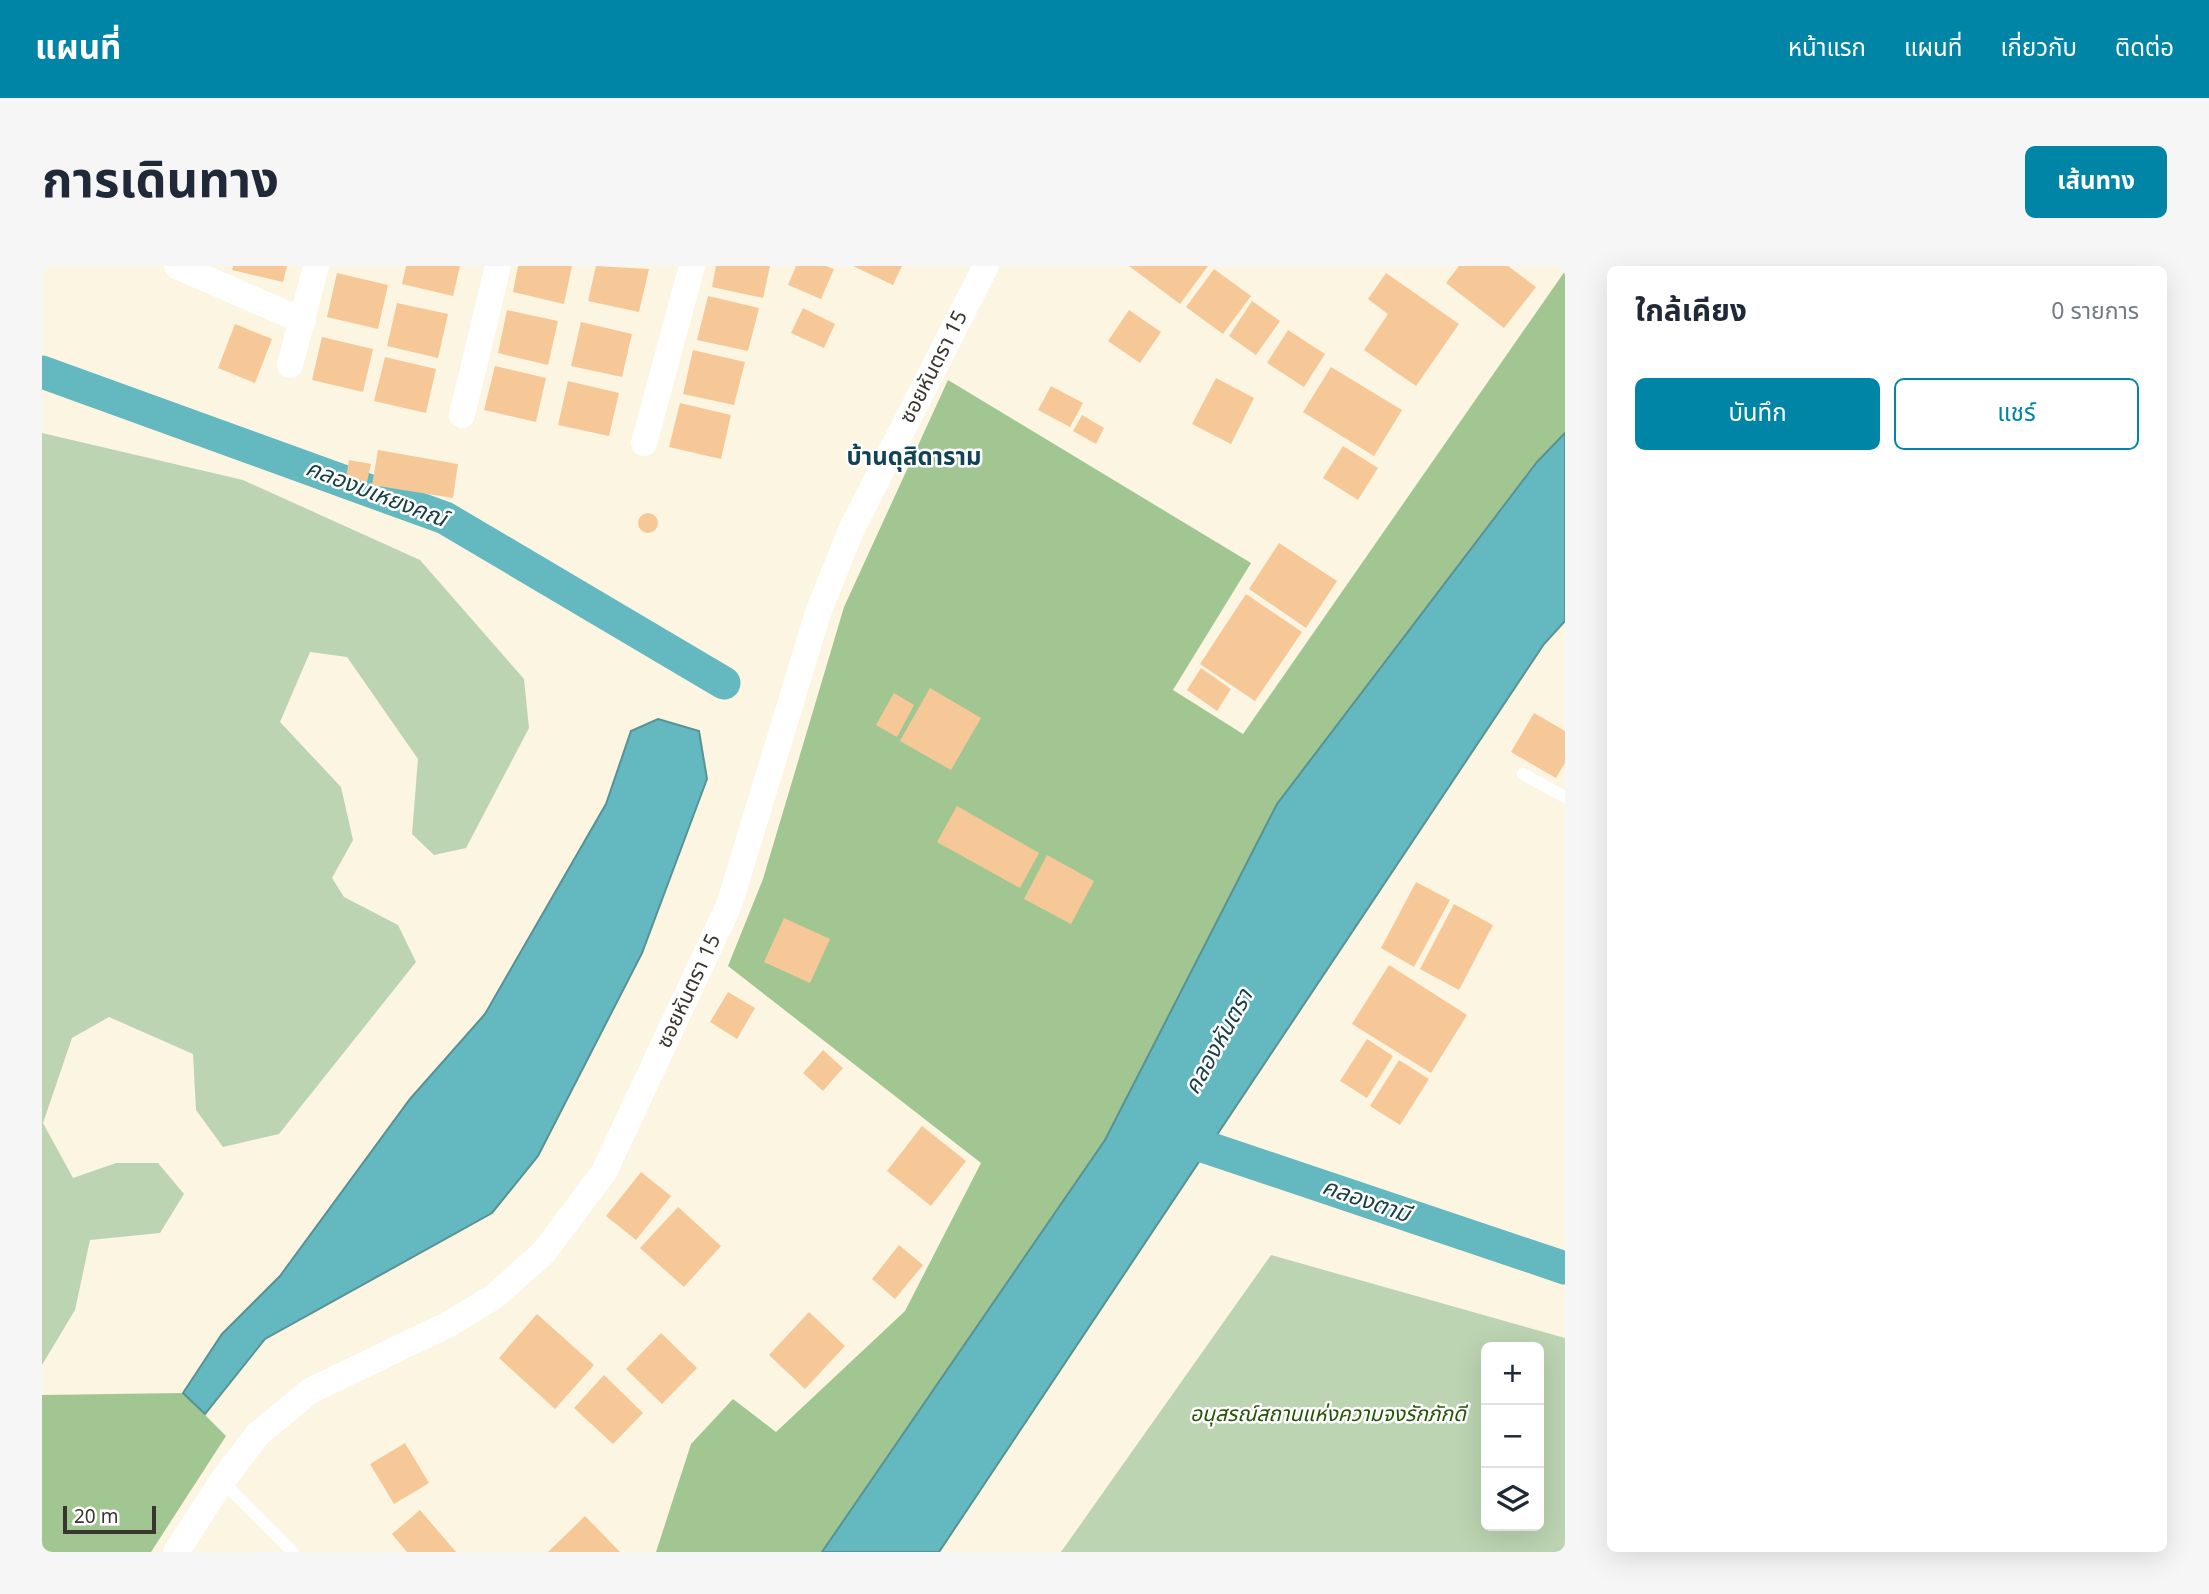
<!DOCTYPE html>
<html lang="th">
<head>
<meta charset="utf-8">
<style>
	:root { --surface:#fff; --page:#f6f6f7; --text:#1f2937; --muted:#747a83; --line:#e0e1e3; --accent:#0085a7 }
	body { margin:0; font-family:Georgia,"Noto Sans Thai",serif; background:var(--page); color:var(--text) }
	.controls { position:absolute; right:21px; bottom:21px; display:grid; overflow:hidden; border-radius:10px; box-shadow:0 7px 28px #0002 }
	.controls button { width:63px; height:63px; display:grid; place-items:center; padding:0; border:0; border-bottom:2px solid var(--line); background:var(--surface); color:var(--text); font:35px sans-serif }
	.scale { position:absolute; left:21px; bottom:18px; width:93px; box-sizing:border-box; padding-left:7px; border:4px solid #38362e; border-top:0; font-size:19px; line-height:24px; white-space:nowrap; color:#38362e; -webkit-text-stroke:5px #fff; paint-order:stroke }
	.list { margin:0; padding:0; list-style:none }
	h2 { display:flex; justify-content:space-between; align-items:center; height:91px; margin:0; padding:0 28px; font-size:30px }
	h2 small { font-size:23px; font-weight:400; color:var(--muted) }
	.actions { display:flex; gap:14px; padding:21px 28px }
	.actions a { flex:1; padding:16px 0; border:2px solid var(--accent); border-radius:10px; text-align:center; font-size:24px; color:var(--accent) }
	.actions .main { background:var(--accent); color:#fff }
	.icon { flex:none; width:38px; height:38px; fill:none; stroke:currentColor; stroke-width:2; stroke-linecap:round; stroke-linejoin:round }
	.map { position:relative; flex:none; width:1523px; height:1286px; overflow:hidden; border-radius:10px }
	header { display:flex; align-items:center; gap:42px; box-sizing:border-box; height:98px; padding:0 35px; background:var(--accent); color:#fff }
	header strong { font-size:33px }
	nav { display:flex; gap:38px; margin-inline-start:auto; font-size:24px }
	.intro { display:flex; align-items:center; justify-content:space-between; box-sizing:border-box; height:168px; padding:0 42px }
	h1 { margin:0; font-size:49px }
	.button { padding:18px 32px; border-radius:10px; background:var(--accent); color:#fff; font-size:24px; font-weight:700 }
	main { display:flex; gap:42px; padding:0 42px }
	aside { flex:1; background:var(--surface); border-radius:10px; box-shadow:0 7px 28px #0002 }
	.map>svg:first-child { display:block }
	.green { fill:#bcd4b1; fill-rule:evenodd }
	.forest { fill:#a2c691 }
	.water { fill:#64b9c1; stroke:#579295; stroke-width:2 }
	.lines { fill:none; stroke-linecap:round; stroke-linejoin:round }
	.canal { stroke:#64b9c1; stroke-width:33 }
	.building { fill:#f7c897 }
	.service { stroke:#fff; stroke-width:12 }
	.minor { stroke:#fff; stroke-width:26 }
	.labels { text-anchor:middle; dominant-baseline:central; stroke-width:5; stroke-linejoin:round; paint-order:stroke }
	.street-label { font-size:21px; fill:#38362e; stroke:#fff }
	.park-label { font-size:21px; font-style:italic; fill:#275304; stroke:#fff }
	.water-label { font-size:23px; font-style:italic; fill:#184044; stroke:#fff }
	.quarter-label { font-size:24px; font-weight:bold; fill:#104455; stroke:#fff }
</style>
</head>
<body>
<header>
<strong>แผนที่</strong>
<nav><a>หน้าแรก</a><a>แผนที่</a><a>เกี่ยวกับ</a><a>ติดต่อ</a></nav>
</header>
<div class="intro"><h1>การเดินทาง</h1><a class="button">เส้นทาง</a></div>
<main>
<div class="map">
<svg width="1523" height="1286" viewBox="0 0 1523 1286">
	<rect width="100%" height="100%" fill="#fcf5e2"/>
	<path class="green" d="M0,167L201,214L378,294L482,413L487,462L424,582L392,589L370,568L376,493L305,391L268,386L238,456L299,521L311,574L290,612L302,631L356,659L374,696L237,868L181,881L154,844L151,788L67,751L30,772L1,857L31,912L74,897H116L142,928L118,967L48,974L33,1044L0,1099Z
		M1229,989L1523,1072V1286H1019ZM1497,1081V1260H1444V1081Z"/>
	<path class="forest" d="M1523,5V167L1495,196L1235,538L1063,874L780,1286H614L649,1178L691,1133L734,1166L863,1045L939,897L686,700L721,613L802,341L906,114L1209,297L1131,424L1201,468Z
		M141,1127L184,1170L109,1286H0V1129Z"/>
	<path class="water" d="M1523,167V355L1502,378L897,1286H780L1063,874L1235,538L1495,196Z
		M616,453L657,465L665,513L600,687L496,890L450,947L223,1073L163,1148L141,1127L180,1068L238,1010L368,833L443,748L564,538L589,465Z"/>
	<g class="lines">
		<path class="canal" d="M0,106L403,252L682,417
			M1125,868L1523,1002"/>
	</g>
	<path class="building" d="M191,0H245L241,16L190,4Z
		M364,0H418L411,30L360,18Z
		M476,0H530L522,38L471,26Z
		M554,0L607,3L597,46L546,35Z
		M674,0H728L721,32L670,21Z
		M754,0H784L792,3L779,33L746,19Z
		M811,0H860L851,19Z
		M1087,0H1166L1138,38Z
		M1417,0H1466L1494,21L1462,62L1404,17Z
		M1172,3L1209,30L1181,68L1144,41Z
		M295,7L346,19L336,63L285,51Z
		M1344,7L1417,58L1374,120L1322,84L1346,48L1326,33Z
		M666,30L717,42L706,85L655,74Z
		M1210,35L1238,55L1214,89L1187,70Z
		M355,37L406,48L396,92L345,80Z
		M761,42L793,58L782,82L749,67Z
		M465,44L516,55L506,99L456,87Z
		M1087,44L1119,66L1098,97L1066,75Z
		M539,56L590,68L580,111L529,100Z
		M193,58L230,73L213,117L176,102Z
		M1246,64L1283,88L1262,121L1225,97Z
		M280,71L331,83L321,126L270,114Z
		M651,84L703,96L692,139L641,128Z
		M343,91L394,103L384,147L332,135Z
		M453,100L504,112L494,156L442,144Z
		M1289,101L1360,144L1332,190L1261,146Z
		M1174,112L1212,132L1189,178L1150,158Z
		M526,115L577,127L567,170L516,159Z
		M1009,120L1041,137L1028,161L996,144Z
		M638,137L689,149L679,193L627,181Z
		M1040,149L1062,162L1054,178L1031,165Z
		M1301,180L1336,202L1316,234L1281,212Z
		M336,184L416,198L411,232L330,219Z
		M307,194L329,198L325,216L304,212Z
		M596 257a10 10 0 1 1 20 0a10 10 0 1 1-20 0Z
		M1237,277L1295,315L1264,362L1207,323Z
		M1204,328L1260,366L1213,435L1158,398Z
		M1159,402L1189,423L1175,445L1145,424Z
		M888,422L939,452L909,504L858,475Z
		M852,427L872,439L855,471L834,459Z
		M1492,447L1523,465V497L1514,512L1469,486Z
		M915,540L997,587L978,622L895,576Z
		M1005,589L1052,615L1029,658L982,633Z
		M1374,616L1408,634L1372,701L1339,682Z
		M1412,638L1451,659L1417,724L1378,703Z
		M742,652L788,673L768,717L722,696Z
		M1347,699L1425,749L1389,807L1310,758Z
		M686,726L713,742L695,773L668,756Z
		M1325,773L1351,790L1325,832L1298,815Z
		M781,784L801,802L781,825L761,807Z
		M1357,794L1387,813L1358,859L1328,840Z
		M880,860L924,895L889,940L845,905Z
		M599,906L629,930L594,974L564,950Z
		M636,941L679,980L642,1021L598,982Z
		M857,979L881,999L853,1033L830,1013Z
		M767,1046L803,1080L763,1123L727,1089Z
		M495,1048L552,1099L513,1143L457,1092Z
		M619,1067L655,1102L620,1138L584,1103Z
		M562,1109L601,1147L571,1178L532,1142Z
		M363,1177L387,1217L352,1238L328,1198Z
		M378,1244L414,1286H365L350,1268Z
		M543,1250L578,1286H506Z"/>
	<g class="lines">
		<path class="service" d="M1481,508L1523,531
			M180,1215L251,1286"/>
		<path class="minor" d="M135,0L261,55
			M248,99L274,0
			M420,149L456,0
			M602,177L650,0
			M134,1286L180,1215L216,1168L268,1125L407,1058L453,1030L502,986L562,906L687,639L777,344L810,262L944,0"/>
	</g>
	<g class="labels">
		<g class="street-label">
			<text transform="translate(892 101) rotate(-63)">ซอยหันตรา 15</text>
			<text transform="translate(647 725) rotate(-65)">ซอยหันตรา 15</text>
		</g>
		<g class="park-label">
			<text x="1286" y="1148">อนุสรณ์สถานแห่งความจงรักภักดี</text>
		</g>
		<g class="water-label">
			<text transform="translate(334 228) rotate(21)">คลองมเหยงคณ์</text>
			<text transform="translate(1177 776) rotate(-61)">คลองหันตรา</text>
			<text transform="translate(1324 935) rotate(19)">คลองตามี</text>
		</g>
		<g class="quarter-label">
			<text x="872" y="192">บ้านดุสิดาราม</text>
		</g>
	</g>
</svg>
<div class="controls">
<button>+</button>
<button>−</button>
<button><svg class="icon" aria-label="layers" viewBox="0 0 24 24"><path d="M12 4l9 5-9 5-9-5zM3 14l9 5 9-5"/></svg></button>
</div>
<div class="scale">20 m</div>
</div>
<aside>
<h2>ใกล้เคียง<small>0 รายการ</small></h2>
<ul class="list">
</ul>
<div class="actions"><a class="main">บันทึก</a><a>แชร์</a></div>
</aside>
</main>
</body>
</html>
